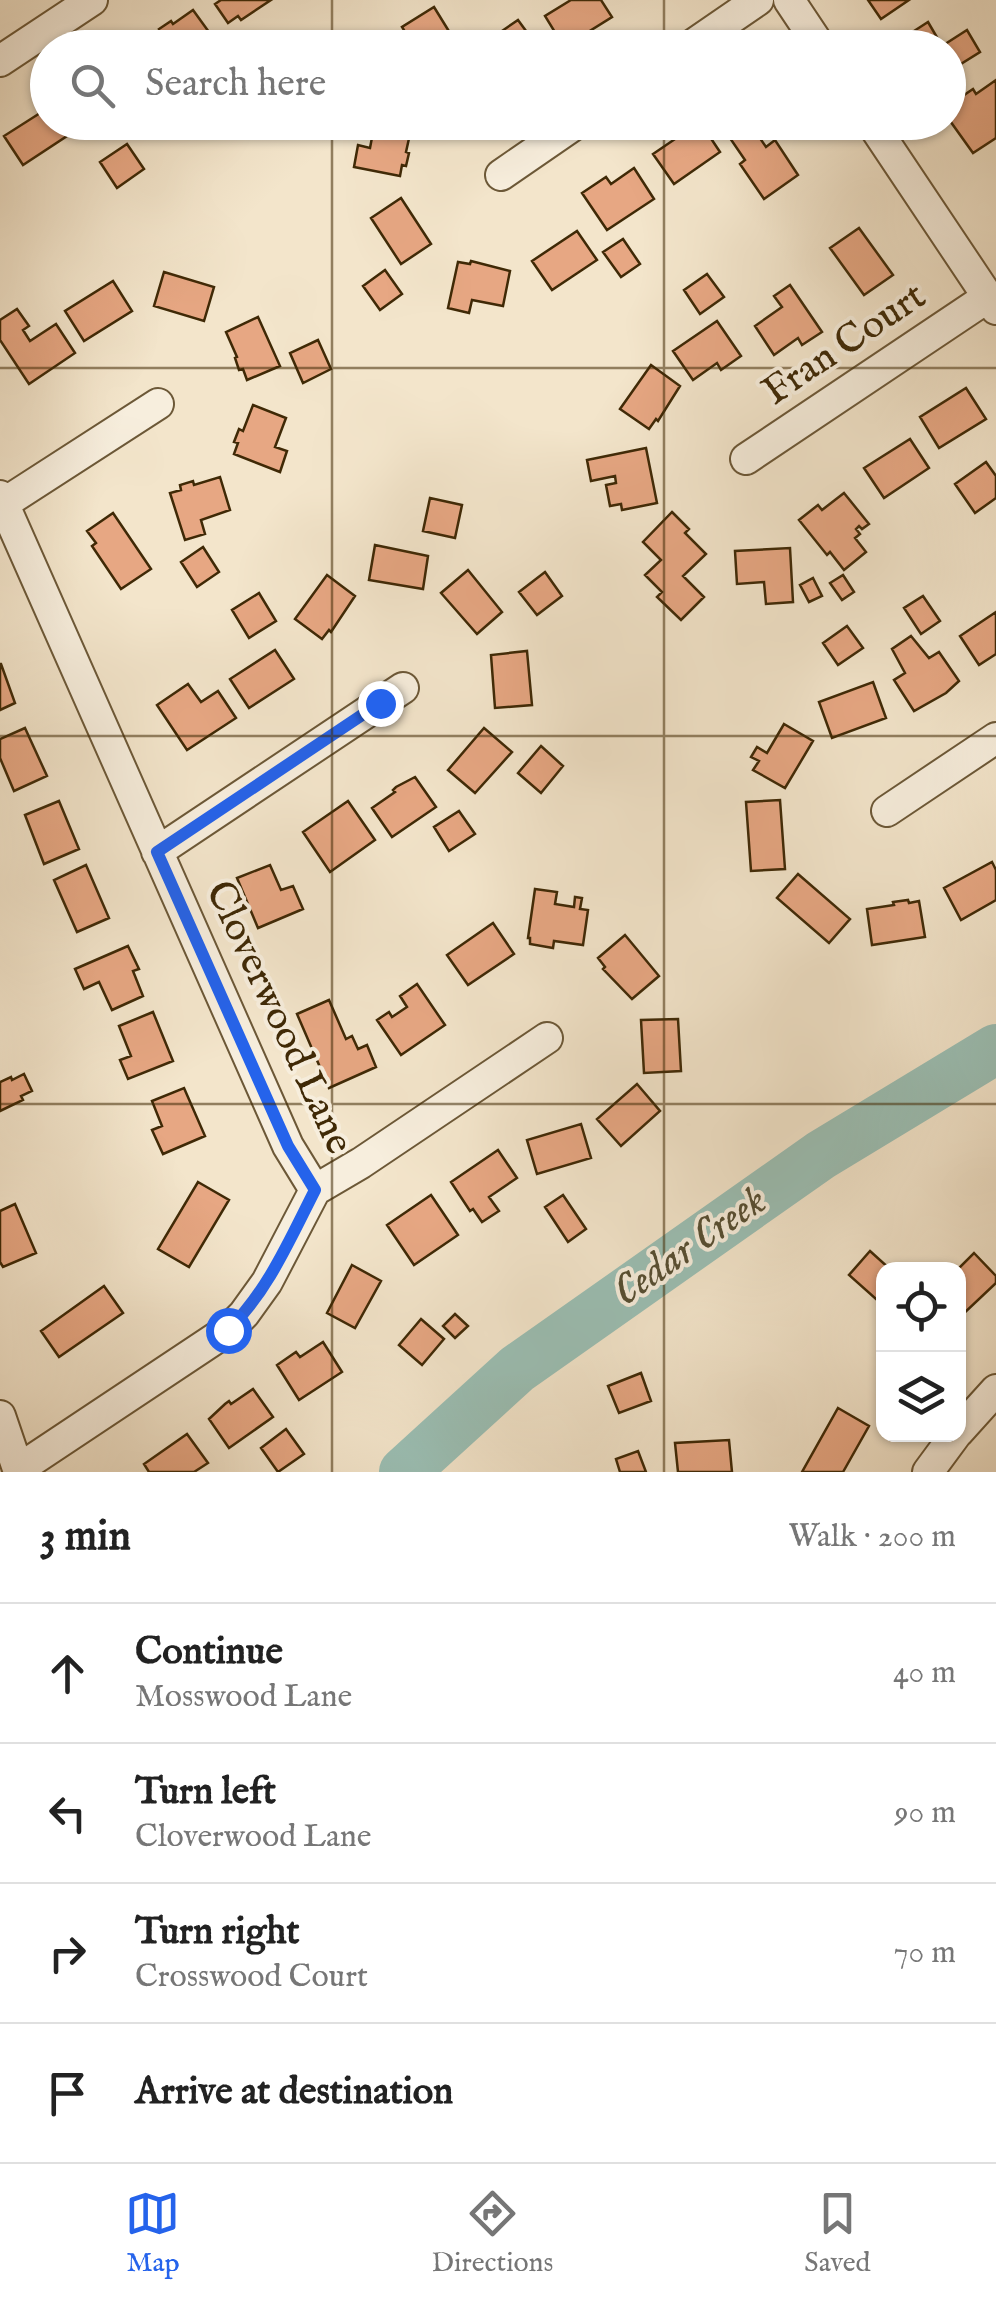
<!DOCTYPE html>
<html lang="en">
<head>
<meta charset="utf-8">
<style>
	:root { --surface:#fff; --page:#f6f6f6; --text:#222; --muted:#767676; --line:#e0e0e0; --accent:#2563eb }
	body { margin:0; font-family:"IM FELL English",serif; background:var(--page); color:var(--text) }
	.controls { position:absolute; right:30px; bottom:30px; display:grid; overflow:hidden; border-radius:20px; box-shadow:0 2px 8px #0004 }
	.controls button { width:90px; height:90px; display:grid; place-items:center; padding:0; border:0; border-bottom:2px solid var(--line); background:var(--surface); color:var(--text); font:50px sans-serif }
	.stop { position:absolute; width:30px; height:30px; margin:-22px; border:8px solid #2563eb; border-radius:50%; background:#fff }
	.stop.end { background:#2563eb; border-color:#fff; box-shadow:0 2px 10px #0008 }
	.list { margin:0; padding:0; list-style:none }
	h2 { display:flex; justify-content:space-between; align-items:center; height:130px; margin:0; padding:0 40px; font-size:42px }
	h2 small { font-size:32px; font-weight:400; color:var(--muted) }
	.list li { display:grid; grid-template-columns:65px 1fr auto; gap:30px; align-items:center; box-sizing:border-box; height:140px; padding:0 40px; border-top:2px solid var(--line) }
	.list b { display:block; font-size:38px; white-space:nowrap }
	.list p { margin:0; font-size:32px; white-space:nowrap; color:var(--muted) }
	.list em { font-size:32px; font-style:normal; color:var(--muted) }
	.icon { flex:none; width:55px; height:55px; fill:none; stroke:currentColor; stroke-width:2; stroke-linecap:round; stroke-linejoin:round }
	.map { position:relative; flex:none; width:996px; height:1472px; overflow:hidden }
	.search { position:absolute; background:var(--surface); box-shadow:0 2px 8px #0004; left:30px; right:30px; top:30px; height:110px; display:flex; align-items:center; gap:25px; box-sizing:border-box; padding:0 35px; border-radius:55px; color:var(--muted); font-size:38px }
	.sheet { height:690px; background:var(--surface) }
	nav { display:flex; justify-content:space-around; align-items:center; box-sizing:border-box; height:140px; border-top:2px solid var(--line); background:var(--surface); font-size:28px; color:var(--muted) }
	nav a { display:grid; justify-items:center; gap:5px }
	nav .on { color:var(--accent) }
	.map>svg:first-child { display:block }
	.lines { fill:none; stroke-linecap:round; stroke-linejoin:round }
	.river { stroke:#9bbfb4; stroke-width:50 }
	.building { fill:#e7a783; stroke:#3f2906; stroke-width:2.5 }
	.minor-casing { stroke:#6c5837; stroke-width:34 }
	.minor { stroke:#f7eedd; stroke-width:30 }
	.route { stroke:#2563eb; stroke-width:12 }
	.grid { fill:none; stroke:#3f2906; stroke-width:2.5; stroke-opacity:0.55 }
	.labels { text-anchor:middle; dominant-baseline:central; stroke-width:8; stroke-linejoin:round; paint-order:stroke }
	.street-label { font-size:40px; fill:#3f2906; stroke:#f7eedd }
	.water-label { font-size:42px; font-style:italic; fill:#564e32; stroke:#f7eedd }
</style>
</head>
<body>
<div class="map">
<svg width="996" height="1472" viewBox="0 0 996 1472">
	<rect width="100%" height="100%" fill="#f3e5cb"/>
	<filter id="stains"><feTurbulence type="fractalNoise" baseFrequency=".002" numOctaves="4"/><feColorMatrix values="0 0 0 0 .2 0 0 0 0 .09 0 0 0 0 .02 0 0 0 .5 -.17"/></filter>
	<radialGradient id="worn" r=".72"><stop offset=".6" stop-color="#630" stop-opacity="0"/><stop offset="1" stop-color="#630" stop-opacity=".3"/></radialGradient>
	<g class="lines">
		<path class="river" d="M404,1472L517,1369L821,1155L996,1049"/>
	</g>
	<path class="building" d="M221,0H271L241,20L238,16L228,23L215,4Z
		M571,0H601L612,17L564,47L545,16Z
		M868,0H909L881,19Z
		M434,7L450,33L428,48H415L402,27Z
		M193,10L214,39L202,48H157L151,39L161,32L159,29L171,21L173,24Z
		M518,20L537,46V48H500L506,44L499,33Z
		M928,22L942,46L967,30L980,52L948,72V48H901L897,42Z
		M996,80V138L973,153L948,118V106L973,89L976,94Z
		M48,108V122H63L70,134L23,165L4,136Z
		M375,122L412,125L406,152L409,153L406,166L402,165L400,176L354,167L358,145L370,148Z
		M700,122L720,152L674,184L653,154Z
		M719,122H761L753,128L766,147L775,140L798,175L764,199L740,164L745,160Z
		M127,144L144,169L117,188L100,162Z
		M634,168L654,199L607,230L582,193L606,177L611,184Z
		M401,198L431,244L401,264L371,218Z
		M859,228L893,275L864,295L830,248Z
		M577,231L597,260L552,290L532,261Z
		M623,239L640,264L621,277L603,252Z
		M471,261L510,271L503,306L472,300L469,313L448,308L458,262L470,264Z
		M385,270L402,294L380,310L363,286Z
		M164,272L214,287L204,321L154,306Z
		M707,274L724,297L700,314L684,290Z
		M113,281L132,311L84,341L65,311Z
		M790,285L822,332L802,345L798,338L774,355L755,326L782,307L774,296Z
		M17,309L29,326L23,330L30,341L56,324L75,353L29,384L0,340V320Z
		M258,317L280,366L247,380L243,369L239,370L235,358L237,357L226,332Z
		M717,321L741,356L721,370L717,363L693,380L673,351Z
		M318,340L331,369L303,383L290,353Z
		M651,365L680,386L658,421L656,419L649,429L620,409Z
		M966,388L986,419L939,448L920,417Z
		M253,405L286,418L275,447L287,451L280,472L234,454L238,443L234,442L239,429L243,431Z
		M910,439L929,468L884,498L864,468Z
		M646,448L657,503L622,510L621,504L610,506L606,485L616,483L615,476L591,481L587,460Z
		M986,462L996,476V498L975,513L955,484Z
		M220,477L230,510L201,520L205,534L185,540L170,493L181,490L180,485L193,481L194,485Z
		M844,493L869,524L862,529L859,526L856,529L860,534L855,538L866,552L844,570L830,552L827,555L799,520L818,505L822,510Z
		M430,498L462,505L455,538L423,531Z
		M672,512L689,529L685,533L706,554L683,576L704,597L681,620L657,597L662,592L645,575L661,560L643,542Z
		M113,513L151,569L121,589L92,546L96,543L87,531Z
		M375,545L428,556L423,589L369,580Z
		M203,547L219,572L197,587L181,562Z
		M790,548L793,602L766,604L764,582L737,584L735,551Z
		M468,570L502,612L477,634L441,593Z
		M545,572L562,596L537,615L519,592Z
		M327,575L355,596L331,632L329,630L322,639L295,619Z
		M843,575L854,592L842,600L830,583Z
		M813,578L822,596L809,602L800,585Z
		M259,593L276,621L249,638L232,610Z
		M923,596L940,621L921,634L904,608Z
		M996,612V654L979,665L960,636Z
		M847,626L863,648L838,665L823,643Z
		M911,636L929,658L939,652L959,681L946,693L914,711L894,680L905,673L892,649Z
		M275,650L294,679L249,708L230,679Z
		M527,651L532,705L495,708L491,655Z
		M1,664L15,703L0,710V664Z
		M873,682L886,718L832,738L819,702Z
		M188,684L201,702L218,691L236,718L187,750L157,705Z
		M784,724L813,741L785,788L753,770L759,761L751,757L757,747L767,753Z
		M25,728L47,776L14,791L0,758V739Z
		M484,728L512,752L475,793L448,770Z
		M541,746L563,766L541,793L518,773Z
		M415,777L436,807L392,837L372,808L395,792L393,790L396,787Z
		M780,800L785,869L751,871L746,802Z
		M59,801L79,849L44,864L25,815Z
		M348,801L375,840L330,872L303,832Z
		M459,811L475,834L449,851L434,827Z
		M992,862L996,870V900L961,920L944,888Z
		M86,865L109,918L77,932L54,880Z
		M270,865L281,890L293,886L303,909L258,928L237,878Z
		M798,874L850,919L829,943L777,898Z
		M535,889L557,892L555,904L574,907L575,897L582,898L580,909L588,910L583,945L554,941L553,948L530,944V938H528Z
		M908,900L909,903L919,901L925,937L872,945L867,909L894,905L893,902Z
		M493,923L514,954L468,985L447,955Z
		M625,935L659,976L632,999L603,969L605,967L598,958Z
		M128,946L139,969L133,971L143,996L112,1010L99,982L84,989L75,969Z
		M417,984L445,1025L401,1055L377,1020L389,1012L392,1017L407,1007L400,996Z
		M329,1000L346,1039L352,1036L358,1049L367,1045L376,1067L329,1088L297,1014Z
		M153,1012L173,1061L128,1079L120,1060L131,1056L119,1026Z
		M678,1019L681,1071L644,1073L641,1020Z
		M24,1074L32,1091L21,1096L23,1100L0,1111V1082L11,1077L12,1080Z
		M637,1084L660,1111L621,1146L597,1119Z
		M184,1088L205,1136L163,1154L152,1130L162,1126L152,1101Z
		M581,1124L591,1158L537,1174L527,1140Z
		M498,1150L517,1178L489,1197L499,1211L482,1222L473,1209L470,1211L451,1182Z
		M198,1182L229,1200L189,1267L158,1249Z
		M431,1195L458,1235L414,1265L387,1225Z
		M563,1195L586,1229L568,1242L545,1207Z
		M15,1204L36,1253L3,1267L0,1262V1211Z
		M870,1251L891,1270H884V1290L876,1299L849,1275Z
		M974,1253L996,1276V1283L959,1318L958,1270H957Z
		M352,1265L381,1281L355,1328L327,1313Z
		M104,1286L123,1313L59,1357L41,1331Z
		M455,1314L468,1326L455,1338L443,1326Z
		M421,1319L444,1339L422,1365L399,1345Z
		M323,1342L342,1372L299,1400L277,1365L296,1352L300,1357Z
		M641,1373L651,1401L619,1413L608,1386Z
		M253,1389L273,1417L229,1448L209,1419L225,1404L229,1401L231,1404Z
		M838,1408L869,1426L843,1472H802Z
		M286,1429L304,1454L278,1472L261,1448Z
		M187,1434L208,1463L194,1472H149L144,1464Z
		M729,1440L732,1472H678L675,1443Z
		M638,1451L646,1472H620L616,1459Z"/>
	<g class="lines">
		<g class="minor-casing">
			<path id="minor" d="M789,0L821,48
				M688,48L758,0
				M0,61L92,0
				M871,122L996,309
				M501,175L578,122
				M746,459L988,297
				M0,496L288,1146L315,1190
				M3,504L158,404
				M887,811L996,738
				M157,852L403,688
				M0,1416L17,1466L25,1465L228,1330L244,1314L267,1282L315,1190L361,1163L547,1038
				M958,1432L996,1390
				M928,1472L956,1434"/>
		</g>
		<use href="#minor" class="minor"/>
	</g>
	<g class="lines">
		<path class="route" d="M228,1330C268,1291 290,1239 315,1190L288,1146L157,852L380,703"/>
	</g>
	<path class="grid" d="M332,0V48M664,0V48M332,122V1472M664,122V1472M0,368H996M0,736H996M0,1104H996"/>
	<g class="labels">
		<g class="street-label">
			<text transform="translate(845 345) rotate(-34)">Fran Court</text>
			<text transform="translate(278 1018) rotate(65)">Cloverwood Lane</text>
		</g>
		<g class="water-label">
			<text transform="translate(690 1247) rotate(-35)">Cedar Creek</text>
		</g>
	</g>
	<rect width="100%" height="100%" filter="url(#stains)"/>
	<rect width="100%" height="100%" fill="url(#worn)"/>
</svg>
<div class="controls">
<button><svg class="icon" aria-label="locate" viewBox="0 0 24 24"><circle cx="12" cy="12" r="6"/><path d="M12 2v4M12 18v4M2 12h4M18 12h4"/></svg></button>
<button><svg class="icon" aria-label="layers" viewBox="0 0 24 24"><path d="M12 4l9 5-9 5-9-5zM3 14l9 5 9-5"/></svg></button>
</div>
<div class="stop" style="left:228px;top:1330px"></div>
<div class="stop end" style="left:380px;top:703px"></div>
<div class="search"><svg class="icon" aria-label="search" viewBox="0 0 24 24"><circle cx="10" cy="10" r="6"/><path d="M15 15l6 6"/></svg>Search here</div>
</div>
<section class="sheet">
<h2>3 min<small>Walk · 200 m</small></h2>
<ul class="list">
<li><svg class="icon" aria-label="ahead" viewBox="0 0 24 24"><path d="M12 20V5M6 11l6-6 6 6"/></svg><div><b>Continue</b><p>Mosswood Lane</p></div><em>40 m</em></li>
<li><svg class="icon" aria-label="left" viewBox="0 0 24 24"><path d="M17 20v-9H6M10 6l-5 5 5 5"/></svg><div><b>Turn left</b><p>Cloverwood Lane</p></div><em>90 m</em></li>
<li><svg class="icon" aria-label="right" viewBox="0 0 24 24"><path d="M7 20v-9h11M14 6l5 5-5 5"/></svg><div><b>Turn right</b><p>Crosswood Court</p></div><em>70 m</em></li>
<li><svg class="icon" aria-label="arrive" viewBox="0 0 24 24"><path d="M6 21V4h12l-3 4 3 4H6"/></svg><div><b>Arrive at destination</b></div></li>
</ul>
</section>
<nav>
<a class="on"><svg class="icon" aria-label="map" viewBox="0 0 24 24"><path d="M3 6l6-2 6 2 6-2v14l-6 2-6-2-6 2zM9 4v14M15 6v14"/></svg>Map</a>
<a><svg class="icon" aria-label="directions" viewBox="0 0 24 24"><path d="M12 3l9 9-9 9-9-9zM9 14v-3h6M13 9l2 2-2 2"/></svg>Directions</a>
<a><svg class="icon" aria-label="saved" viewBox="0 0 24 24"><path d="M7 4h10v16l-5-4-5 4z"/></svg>Saved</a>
</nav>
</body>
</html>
